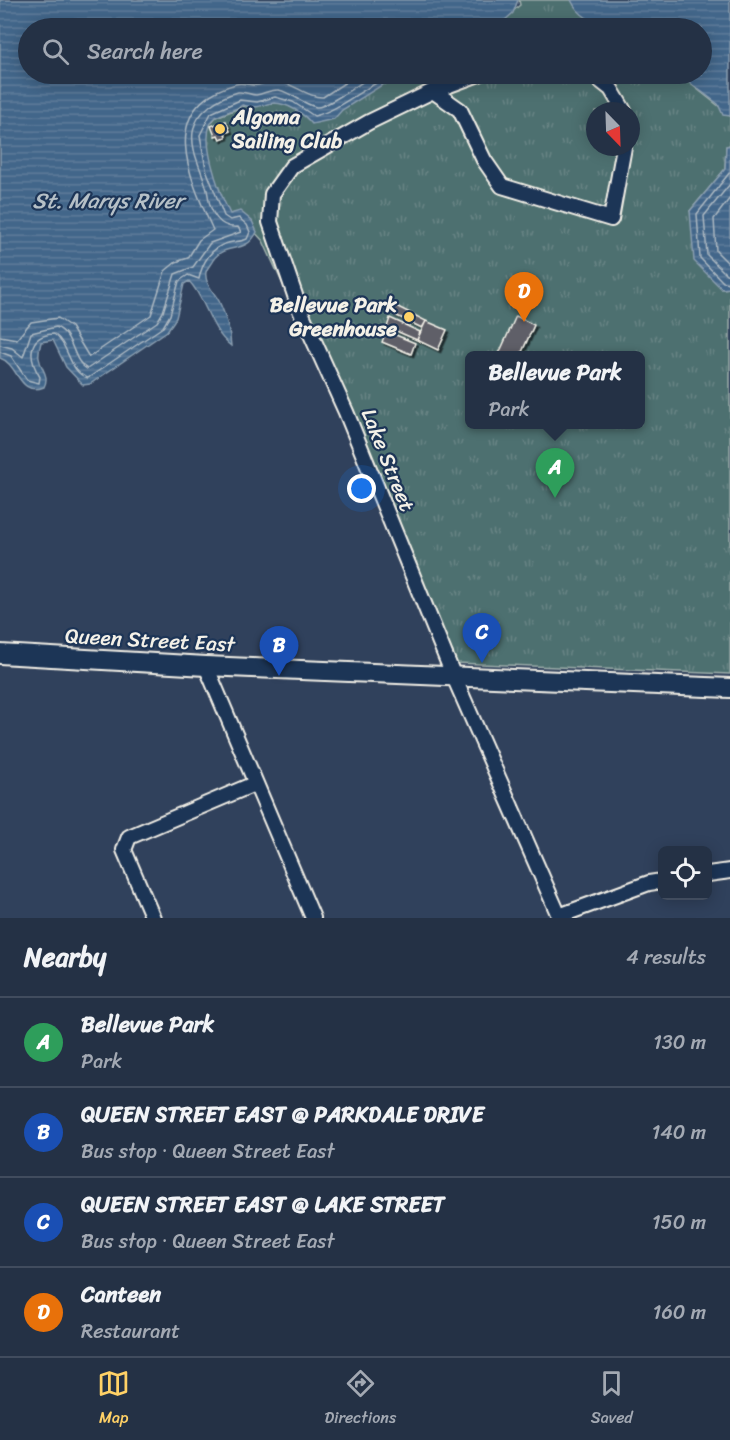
<!DOCTYPE html>
<html lang="en">
<head>
<meta charset="utf-8">
<style>
	:root { --surface:#243145; --page:#2c394c; --text:#f1f3f6; --muted:#a3a9b3; --line:#414c5e; --accent:#ffd166 }
	body { margin:0; font-family:Sriracha,sans-serif; background:var(--page); color:var(--text) }
	.controls { position:absolute; right:18px; bottom:18px; display:grid; overflow:hidden; border-radius:9px; box-shadow:0 3px 15px #0003 }
	.controls button { width:54px; height:54px; display:grid; place-items:center; padding:0; border:0; border-bottom:2px solid var(--line); background:var(--surface); color:var(--text); font:30px sans-serif }
	.compass { position:absolute; left:586px; top:102px; width:54px; height:54px; border-radius:50%; background:var(--surface); box-shadow:0 3px 15px #0003; rotate:157deg }
	.you { position:absolute; left:362px; top:489px; width:21px; height:21px; margin:-15px; border:4px solid #fff; border-radius:50%; background:#1a73e8; box-shadow:0 0 0 9px #1a73e833 }
	.badge { display:grid; place-items:center; width:39px; height:39px; border-radius:50%; background:var(--accent); color:#fff; font-size:20px; font-weight:700 }
	.pin { position:absolute; translate:-50% -50px; filter:drop-shadow(0 2px 3px #0008) }
	.pin::after { content:''; position:absolute; top:32px; width:21px; height:18px; background:inherit; clip-path:polygon(0 0,100% 0,50% 100%) }
	.popup { position:absolute; left:465px; top:351px; width:180px; height:78px; box-sizing:border-box; display:grid; place-content:center; border-radius:9px; background:var(--surface); filter:drop-shadow(0 2px 4px #0005); font-size:20px; white-space:nowrap; color:var(--muted) }
	.popup b { font-size:22px; color:var(--text) }
	.popup::after { content:''; position:absolute; left:50%; top:100%; margin-left:-12px; border:12px solid transparent; border-top-color:var(--surface) }
	.list { margin:0; padding:0; list-style:none }
	h2 { display:flex; justify-content:space-between; align-items:center; height:78px; margin:0; padding:0 24px; font-size:26px }
	h2 small { font-size:20px; font-weight:400; color:var(--muted) }
	.list li { display:grid; grid-template-columns:39px 1fr auto; gap:18px; align-items:center; box-sizing:border-box; height:90px; padding:0 24px; border-top:2px solid var(--line) }
	.list b { display:block; font-size:22px; white-space:nowrap }
	.list p { margin:0; font-size:20px; white-space:nowrap; color:var(--muted) }
	.list em { font-size:20px; font-style:normal; color:var(--muted) }
	.icon { flex:none; width:33px; height:33px; fill:none; stroke:currentColor; stroke-width:2; stroke-linecap:round; stroke-linejoin:round }
	.map { position:relative; flex:none; width:730px; height:918px; overflow:hidden }
	.search { position:absolute; background:var(--surface); box-shadow:0 3px 15px #0003; left:18px; right:18px; top:18px; height:66px; display:flex; align-items:center; gap:15px; box-sizing:border-box; padding:0 21px; border-radius:33px; color:var(--muted); font-size:22px }
	.sheet { height:438px; background:var(--surface) }
	nav { display:flex; justify-content:space-around; align-items:center; box-sizing:border-box; height:84px; border-top:2px solid var(--line); background:var(--surface); font-size:16px; color:var(--muted) }
	nav a { display:grid; justify-items:center; gap:3px }
	nav .on { color:var(--accent) }
	.map>svg:first-child { display:block }
	.park { fill:url(#park-tufts); stroke:#a0b0ac; stroke-width:1.5; fill-rule:evenodd }
	.water { fill:url(#water-rules); stroke:#8a9eb0; stroke-width:1.5 }
	.lines { fill:none; stroke-linecap:round; stroke-linejoin:round }
	.shore { stroke:#adb9c2; stroke-width:1.5 }
	.building { fill:#5e5e68; stroke:#f4f1e8; stroke-width:1.5; filter:url(#shadow) }
	.minor-casing { stroke:#f4f1e8; stroke-width:18 }
	.major-casing { stroke:#f4f1e8; stroke-width:22 }
	.minor { stroke:#1d3557; stroke-width:14 }
	.major { stroke:#1d3557; stroke-width:18 }
	.poi-dot { fill:#ffd166; stroke:#1d3557; stroke-width:2 }
	.labels { text-anchor:middle; dominant-baseline:central; stroke-width:4.5; stroke-linejoin:round; paint-order:stroke }
	.poi-label { font-size:21px; font-weight:bold; fill:#f4f1e8; stroke:#1d3557; text-anchor:start }
	.street-label { font-size:21px; fill:#f4f1e8; stroke:#1d3557 }
	.water-label { font-size:22px; font-style:italic; fill:#b6c0c7; stroke:#1d3557 }
</style>
</head>
<body>
<div class="map">
<svg width="730" height="918" viewBox="0 0 730 918">
	<defs>
		<pattern id="park-tufts" width="24" height="20" patternUnits="userSpaceOnUse" patternTransform="scale(1.5)"><rect width="24" height="20" fill="#4d6f70"/><path d="M3 7l-1-3M5 7V3M7 7l1-3M15 17l-1-3M17 17v-4M19 17l1-3" fill="none" stroke="#678484"/></pattern>
		<pattern id="water-rules" width="6" height="5" patternUnits="userSpaceOnUse" patternTransform="scale(1.5)"><rect width="6" height="5" fill="#43668a"/><path d="M0 2.5h6" fill="none" stroke="#5f7c9a"/></pattern>
		<filter id="shadow"><feDropShadow dx="2.5" dy="2.5" stdDeviation="0" flood-color="#0009"/></filter>
	</defs>
	<rect width="100%" height="100%" fill="#30415c"/>
	<filter id="ink" filterUnits="userSpaceOnUse"><feTurbulence type="fractalNoise" baseFrequency=".0167" numOctaves="2"/><feDisplacementMap in="SourceGraphic" scale="12" xChannelSelector="R" yChannelSelector="G"/><feConvolveMatrix kernelMatrix="1 2 1 2 8 2 1 2 1" color-interpolation-filters="sRGB"/></filter>
	<g filter="url(#ink)">
		<path class="park" d="M519,0H573L608,28H493L520,5Z
			M432,74H678L730,115V145L726,146L725,169L690,211L722,289L730,288V674L456,663L263,241L253,230L221,240L197,139L216,117L253,103L356,83L418,82ZM595,111H631V147H595ZM470,356H640V424H470Z"/>
		<path class="water" d="M0,0H518L513,13L496,28H28V74H414L382,85L342,110L334,119L312,124C304,114 288,103 274,103C259,104 261,110 242,105C234,111 224,112 216,117C195,132 221,196 230,214L240,211L252,221L257,232C245,256 226,241 213,260C211,264 207,268 206,272C204,283 214,292 219,301C226,316 230,330 231,346C209,329 207,300 189,281L184,284L176,318L167,331L90,384L83,385L66,367L53,340L41,342C40,347 38,353 39,358C41,370 50,375 44,387C18,397 19,364 0,358Z
			M571,0H730V116L723,115L718,104L678,74H702V28C662,28 591,42 571,0Z
			M730,145V288L722,289L694,261L690,211L725,169L726,146Z"/>
		<g class="lines">
			<path class="shore" d="M730,172L697,214L700,258L723,282L730,283
				M730,184L704,216L707,255L726,274L730,275
				M730,198L714,219L716,251L730,265
				M0,336L17,339L31,322L58,318L71,327L89,357L151,315L165,271L176,262L188,258L199,240L213,230C189,177 156,106 236,84C243,82 251,86 258,85C264,84 269,80 276,81C292,82 308,98 323,97L358,74
				M0,345L12,348L23,357L31,333L56,327C75,335 71,360 87,369L157,322L163,312L175,274L193,267L210,243L241,232L238,227C219,229 210,212 208,195C205,174 190,154 193,132C196,111 219,97 238,92C245,91 250,95 256,95C264,94 270,89 279,90C292,93 303,104 316,107C325,109 364,80 375,74
				M0,352L11,356L27,380L39,383L40,377C28,358 27,335 54,334C70,345 68,372 88,378L163,327L170,315L179,281L188,275L199,279C202,263 211,247 228,243C235,241 241,242 247,239L250,232L247,225L239,218L230,220L224,216L206,169L200,135L211,113L240,100L257,102L275,97L293,102L314,116C343,109 366,84 396,74"/>
		</g>
		<path class="building" d="M226,121L230,131L225,133L226,137L220,139L218,135L215,136L211,126Z
			M396,306L426,321L422,328L393,314Z
			M516,316L534,325L521,354L498,356Z
			M390,318L420,332L417,340L387,327Z
			M426,321L447,330L438,350L417,340Z
			M386,331L415,343L411,354L382,342Z"/>
		<g class="lines">
			<g class="minor-casing">
				<path id="minor" d="M479,74L433,91L369,122L292,166L272,194L270,222L300,310L346,412L454,677L560,918
					M592,74L611,89L624,111
					M433,91L460,110L484,160L502,186L611,219L624,147
					M206,666L313,918
					M708,874L730,871
					M559,916L649,883L662,881
					M153,918L124,850L129,837L254,784"/>
			</g>
			<g class="major-casing">
				<path id="major" d="M0,654L206,666L730,688"/>
			</g>
			<use href="#minor" class="minor"/>
			<use href="#major" class="major"/>
		</g>
	</g>
	<g class="poi-dot">
		<circle cx="220" cy="129" r="6"/>
		<circle cx="409" cy="317" r="6"/>
	</g>
	<g class="labels">
		<g class="poi-label">
			<text x="232" y="117">Algoma<tspan x="232" dy="24">Sailing Club</tspan></text>
			<text x="397" y="305" text-anchor="end">Bellevue Park<tspan x="397" dy="24">Greenhouse</tspan></text>
		</g>
		<g class="street-label">
			<text transform="translate(388 460) rotate(68)">Lake Street</text>
			<text transform="translate(150 640) rotate(3)">Queen Street East</text>
		</g>
		<g class="water-label">
			<text x="108" y="200">St. Marys River</text>
		</g>
	</g>
</svg>
<div class="controls">
<button><svg class="icon" aria-label="locate" viewBox="0 0 24 24"><circle cx="12" cy="12" r="6"/><path d="M12 2v4M12 18v4M2 12h4M18 12h4"/></svg></button>
</div>
<svg class="compass" viewBox="-18 -18 36 36"><path d="M0-13l5 13h-10z" fill="#e53935"/><path d="M0 13l5-13h-10z" fill="#a3a9b3"/></svg>
<div class="you"></div>
<div class="pin badge" style="left:555px;top:498px;background:#2e9e5b">A</div>
<div class="popup"><b>Bellevue Park</b>Park</div>
<div class="pin badge" style="left:279px;top:676px;background:#1a4fb4">B</div>
<div class="pin badge" style="left:482px;top:663px;background:#1a4fb4">C</div>
<div class="pin badge" style="left:524px;top:322px;background:#e8710a">D</div>
<div class="search"><svg class="icon" aria-label="search" viewBox="0 0 24 24"><circle cx="10" cy="10" r="6"/><path d="M15 15l6 6"/></svg>Search here</div>
</div>
<section class="sheet">
<h2>Nearby<small>4 results</small></h2>
<ul class="list">
<li><span class="badge" style="background:#2e9e5b">A</span><div><b>Bellevue Park</b><p>Park</p></div><em>130 m</em></li>
<li><span class="badge" style="background:#1a4fb4">B</span><div><b>QUEEN STREET EAST @ PARKDALE DRIVE</b><p>Bus stop · Queen Street East</p></div><em>140 m</em></li>
<li><span class="badge" style="background:#1a4fb4">C</span><div><b>QUEEN STREET EAST @ LAKE STREET</b><p>Bus stop · Queen Street East</p></div><em>150 m</em></li>
<li><span class="badge" style="background:#e8710a">D</span><div><b>Canteen</b><p>Restaurant</p></div><em>160 m</em></li>
</ul>
</section>
<nav>
<a class="on"><svg class="icon" aria-label="map" viewBox="0 0 24 24"><path d="M3 6l6-2 6 2 6-2v14l-6 2-6-2-6 2zM9 4v14M15 6v14"/></svg>Map</a>
<a><svg class="icon" aria-label="directions" viewBox="0 0 24 24"><path d="M12 3l9 9-9 9-9-9zM9 14v-3h6M13 9l2 2-2 2"/></svg>Directions</a>
<a><svg class="icon" aria-label="saved" viewBox="0 0 24 24"><path d="M7 4h10v16l-5-4-5 4z"/></svg>Saved</a>
</nav>
</body>
</html>
